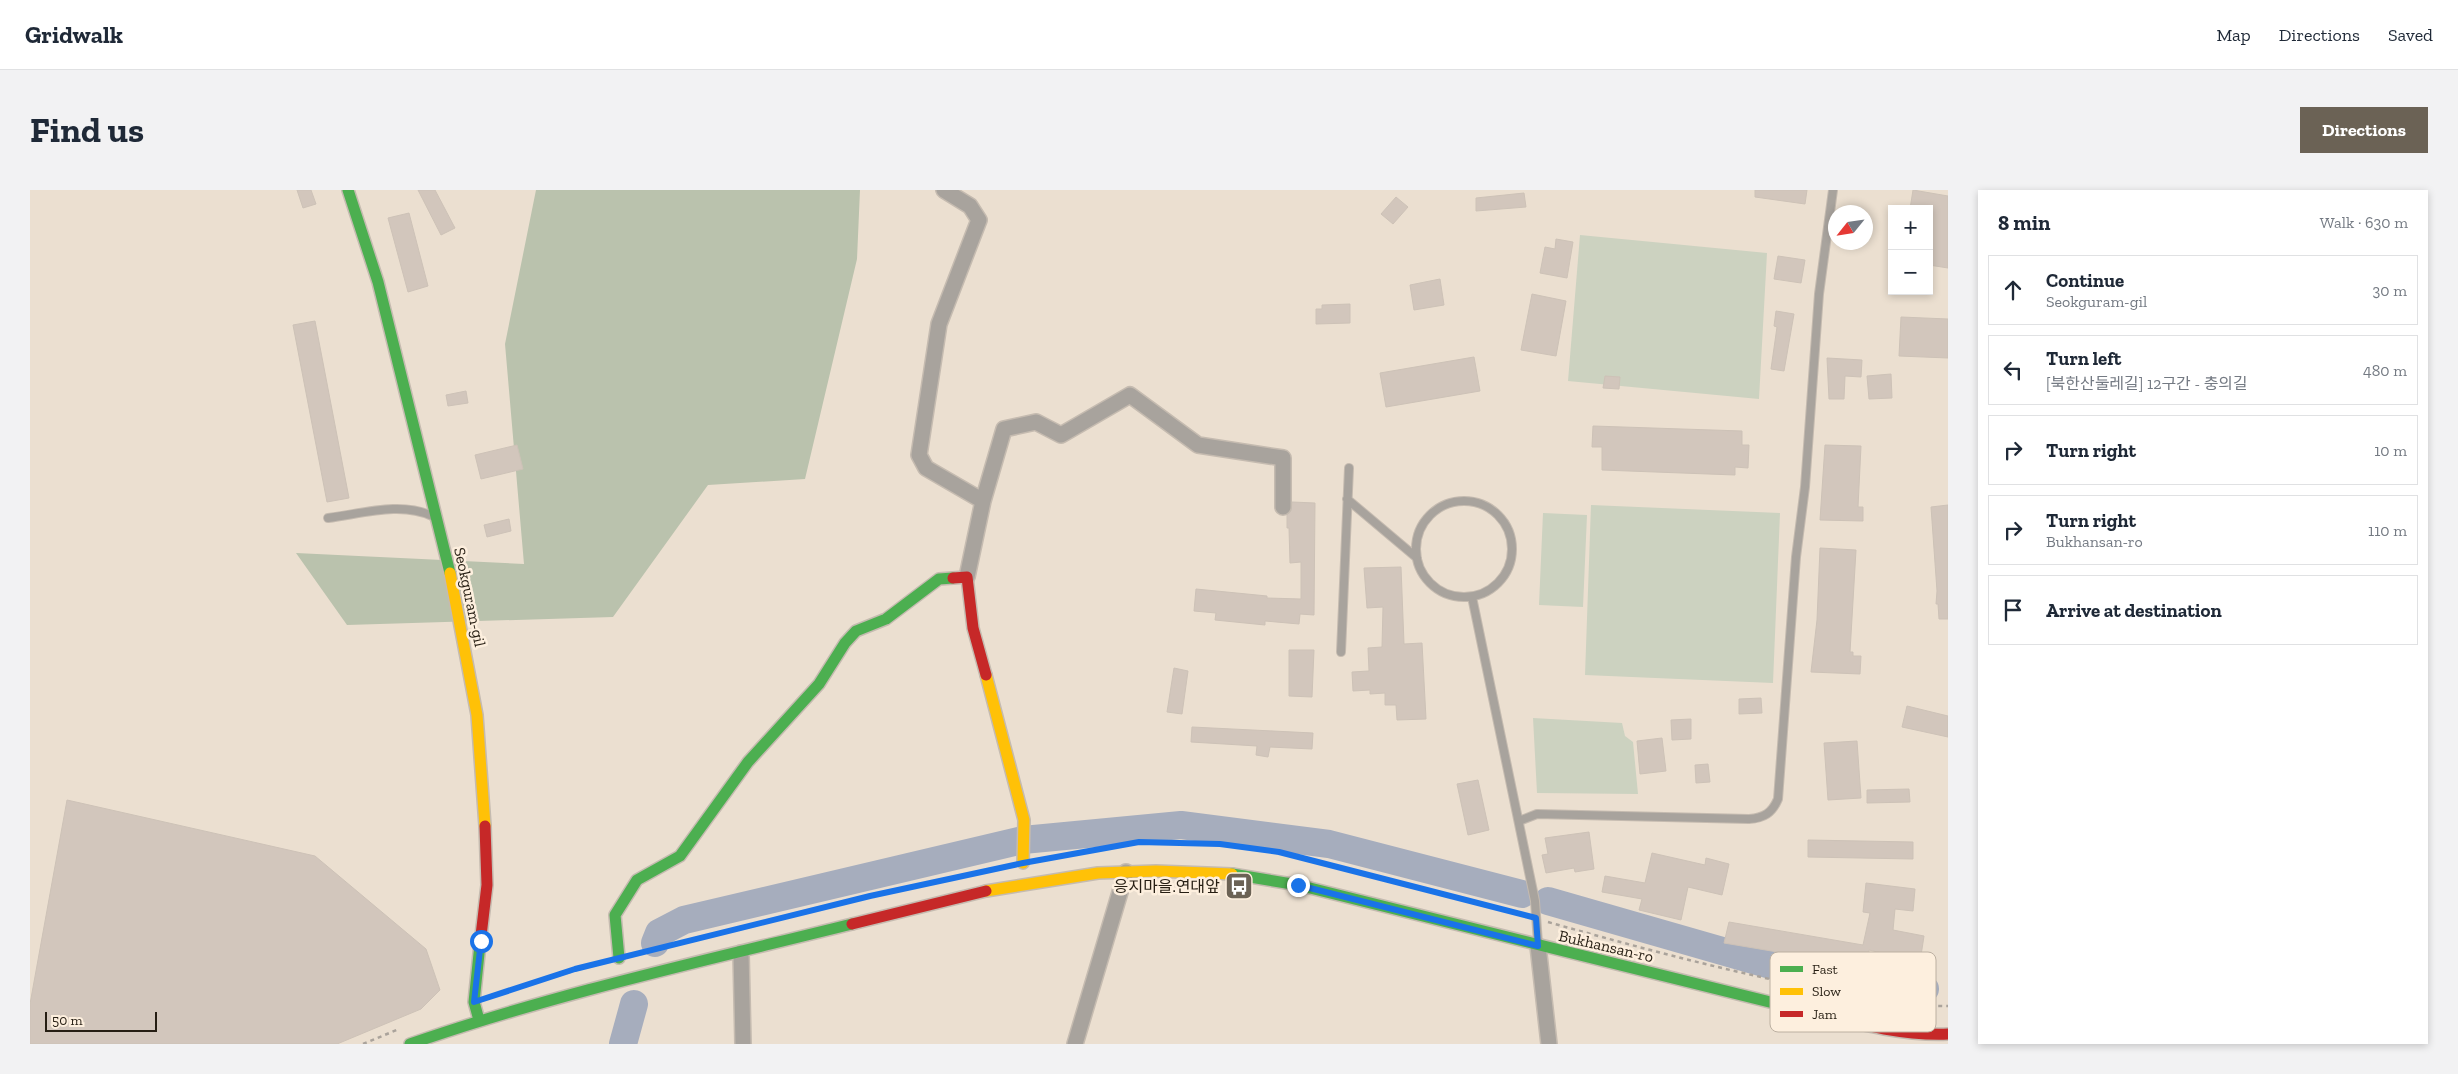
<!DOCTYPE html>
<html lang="en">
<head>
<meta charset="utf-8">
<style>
	:root { --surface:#fff; --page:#f2f2f3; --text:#1f2937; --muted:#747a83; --line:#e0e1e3; --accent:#6b6255 }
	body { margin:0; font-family:"Zilla Slab","Noto Sans KR",serif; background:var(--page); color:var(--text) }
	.controls { position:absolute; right:15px; top:15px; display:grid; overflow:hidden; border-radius:0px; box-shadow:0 2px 8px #0003 }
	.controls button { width:45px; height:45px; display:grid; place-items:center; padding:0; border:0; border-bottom:1px solid var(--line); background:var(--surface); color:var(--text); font:25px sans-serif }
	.compass { position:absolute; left:1798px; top:15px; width:45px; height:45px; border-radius:50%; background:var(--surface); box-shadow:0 2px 8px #0003; rotate:240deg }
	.scale { position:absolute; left:15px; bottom:12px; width:112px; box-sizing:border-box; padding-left:5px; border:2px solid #261e13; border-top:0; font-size:14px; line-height:18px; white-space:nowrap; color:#261e13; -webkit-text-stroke:4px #fdefde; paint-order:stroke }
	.stop { position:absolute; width:15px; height:15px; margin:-11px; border:4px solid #1a73e8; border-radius:50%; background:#fff }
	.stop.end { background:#1a73e8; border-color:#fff; box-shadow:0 1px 5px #0008 }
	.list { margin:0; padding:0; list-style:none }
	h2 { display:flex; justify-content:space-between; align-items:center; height:65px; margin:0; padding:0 20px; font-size:21px }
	h2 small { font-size:16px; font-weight:400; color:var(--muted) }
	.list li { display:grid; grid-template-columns:32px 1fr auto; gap:15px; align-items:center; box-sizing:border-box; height:70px; margin:0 10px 10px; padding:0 10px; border:1px solid var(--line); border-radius:0px }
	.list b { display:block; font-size:19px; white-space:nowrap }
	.list p { margin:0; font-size:16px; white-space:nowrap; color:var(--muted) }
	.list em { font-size:16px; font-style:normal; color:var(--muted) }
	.icon { flex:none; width:28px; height:28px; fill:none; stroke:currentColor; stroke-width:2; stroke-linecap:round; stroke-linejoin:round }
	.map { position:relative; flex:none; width:1918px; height:854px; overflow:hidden; border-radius:0px }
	header { display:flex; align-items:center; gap:30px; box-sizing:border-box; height:70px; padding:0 25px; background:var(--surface); border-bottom:1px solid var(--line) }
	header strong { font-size:24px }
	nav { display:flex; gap:28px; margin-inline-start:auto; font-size:18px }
	.intro { display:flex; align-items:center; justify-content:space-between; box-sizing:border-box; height:120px; padding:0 30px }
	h1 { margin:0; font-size:35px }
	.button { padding:12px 22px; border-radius:0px; background:var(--accent); color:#fff; font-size:18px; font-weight:700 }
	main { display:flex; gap:30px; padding:0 30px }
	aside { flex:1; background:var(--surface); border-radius:0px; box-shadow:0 2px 8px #0003 }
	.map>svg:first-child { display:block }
	.green { fill:#ccd2c0 }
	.forest { fill:#bac2ad }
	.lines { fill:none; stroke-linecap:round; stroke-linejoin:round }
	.river { stroke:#a6adbd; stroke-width:28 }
	.building { fill:#d2c6bc; stroke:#cdc2b7 }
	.lane-casing { stroke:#c5bbb0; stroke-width:10 }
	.street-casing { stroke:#c5bbb0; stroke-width:18 }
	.fast-casing { stroke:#c5bbb0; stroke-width:14 }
	.slow-casing { stroke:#c5bbb0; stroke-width:14 }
	.jam-casing { stroke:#c5bbb0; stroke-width:14 }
	.path { stroke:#aaa39b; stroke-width:2.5; stroke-dasharray:4 4; stroke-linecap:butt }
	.lane { stroke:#a8a39d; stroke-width:8 }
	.street { stroke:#a8a39d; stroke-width:15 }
	.fast { stroke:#4caf50; stroke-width:11 }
	.slow { stroke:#ffc107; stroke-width:11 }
	.jam { stroke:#c62828; stroke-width:11 }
	.route { stroke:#1a73e8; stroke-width:6 }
	.labels { text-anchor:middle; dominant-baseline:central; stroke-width:5; stroke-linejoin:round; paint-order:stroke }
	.street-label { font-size:16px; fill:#261e13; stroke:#fdefde }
	.poi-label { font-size:16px; fill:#261e13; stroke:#fdefde; text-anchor:end }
	.key { fill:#fdefde; stroke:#bcb0a1; stroke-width:1 }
	.key-label { font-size:14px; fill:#261e13 }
</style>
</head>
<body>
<header>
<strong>Gridwalk</strong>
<nav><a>Map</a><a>Directions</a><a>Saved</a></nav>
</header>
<div class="intro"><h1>Find us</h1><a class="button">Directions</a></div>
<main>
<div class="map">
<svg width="1918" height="854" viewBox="0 0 1918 854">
	<rect width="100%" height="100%" fill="#ebdfd0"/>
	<path class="green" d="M1550,45L1737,63L1729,209L1538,191Z
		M1561,315L1750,323L1743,493L1555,485Z
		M1513,323L1557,325L1553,417L1509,415Z
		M1503,528L1592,533L1595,546L1603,552L1608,604L1507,603Z"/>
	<path class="forest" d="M506,0H830L827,69L775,289L678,295L583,427L317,435L266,363L494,374L475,154Z"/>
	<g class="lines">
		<path class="river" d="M1518,711L1800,792L1895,799
			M625,753L629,743L654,730L993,650L1151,635L1299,654L1492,704
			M593,854L604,814"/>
	</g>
	<path class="building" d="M267,0H281L286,14L273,18Z
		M388,0H405L425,38L411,45Z
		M1725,0H1777L1775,14L1725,7Z
		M1883,0L1918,6V78L1899,75V19H1880Z
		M1494,3L1496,17L1446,21V8Z
		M1366,7L1378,17L1363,34L1351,24Z
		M379,23L398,96L378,102L358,28Z
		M1526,49L1543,52L1537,88L1510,83L1515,57L1525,59Z
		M1748,66L1775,70L1771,93L1744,89Z
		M1410,89L1414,115L1384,120L1380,95Z
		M1502,104L1536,111L1526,166L1491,160Z
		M1320,114V133L1286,134V119H1292V115Z
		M1746,121L1764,124L1754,181L1741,179L1747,137L1744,136Z
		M1871,127L1918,129V168L1869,166Z
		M285,131L319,308L297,312L263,135Z
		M1444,167L1450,201L1356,217L1350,183Z
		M1797,168L1832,170L1831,187L1815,186L1814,209H1799Z
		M1861,184L1862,208L1839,209L1837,186Z
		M1575,186L1590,187L1589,199L1573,198Z
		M436,201L438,213L418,216L416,205Z
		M1563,236L1712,241V255H1719L1718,278L1705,277V285L1572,280V257H1562Z
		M487,255L493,279L451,289L445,265Z
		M1795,255L1831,256L1828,317H1833V331L1790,330Z
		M1262,312L1285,313L1284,425L1270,424L1269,434L1235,431V435L1185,430L1186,423L1164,421L1166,399L1237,406V408L1271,409V372L1260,373L1259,338H1257V325L1261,321Z
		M1918,315V429H1909L1908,414H1906L1907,401L1901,317Z
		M479,329L481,341L457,347L454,335Z
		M1790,358L1826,360L1820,462H1823V466H1831L1830,484L1781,482L1787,430Z
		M1371,377L1374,454L1392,453L1396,529L1367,530L1366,515H1355V503L1340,504V500L1323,501L1322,482L1339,481L1338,458L1352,457L1353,417L1337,418L1334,378Z
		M1259,460H1284L1282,507L1259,506Z
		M1144,478L1158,481L1152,524L1137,522Z
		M1731,508L1732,523L1709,524V509Z
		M1877,516L1918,526V547L1872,537Z
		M1661,529V549L1642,550L1641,530Z
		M1162,537L1283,543L1282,559L1240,557L1238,567L1226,565L1227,556L1161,552Z
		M1632,548L1636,581L1610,584L1607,551Z
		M1827,551L1831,608L1798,610L1794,553Z
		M1678,574L1680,592L1666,593L1665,575Z
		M1448,590L1459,640L1438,645L1427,594Z
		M1879,599L1880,612L1837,613V600Z
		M37,610L285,666L396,759L410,800L391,819L307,854H0V814Z
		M1559,642L1564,679L1545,682L1544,678L1516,683L1512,665L1518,664L1515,648Z
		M1778,650L1883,652V669L1778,667Z
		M1622,663L1675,675L1676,668L1699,674L1692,705L1658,697L1651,730L1609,720L1612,709L1572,702L1575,686L1615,693Z
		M1836,693L1885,699L1883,721L1865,719L1863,740L1894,746L1890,772L1839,760L1837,777L1694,753L1699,732L1833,755L1840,723L1833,722Z"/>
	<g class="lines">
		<g class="lane-casing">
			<path id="lane" d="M1317,309L1387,368
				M1386 359a48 48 0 1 1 96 0a48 48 0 1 1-96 0Z
				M298,328C331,324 371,311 402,326
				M1442,407L1505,711L1508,753
				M1311,462L1319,278
				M1489,631L1507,624L1719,629C1734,628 1742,623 1748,609L1766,367L1775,297L1789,104L1803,0"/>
		</g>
		<g class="street-casing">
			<path id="street" d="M914,0L940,16L949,30L909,134L889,265L896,278L953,311L937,387
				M953,311L974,239L1006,232L1031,245L1100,205L1168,255L1253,268V317
				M1508,756L1519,854
				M711,763L713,854
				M1045,854L1096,682"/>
		</g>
		<g class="fast-casing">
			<path id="fast" d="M318,0L348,92L420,383
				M1202,684L1268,695L1768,819
				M589,768L585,725L607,690L650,666L718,572L789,494L815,453L826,441L856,429L909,389L923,388
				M449,830L444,812L450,754
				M380,854C524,804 673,771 822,734"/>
		</g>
		<g class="slow-casing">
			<path id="slow" d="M420,383L447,525L455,636
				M956,485L994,630L993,673
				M956,701L1068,683L1126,681L1202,684"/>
		</g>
		<g class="jam-casing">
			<path id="jam" d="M923,388L937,387L943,438L956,485
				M822,734L956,701
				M450,754L457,695L455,636
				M1768,819C1818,831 1866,846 1918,844"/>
		</g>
		<path class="path" d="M1012,670L1109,652L1190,654L1249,662L1496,726
			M958,681L977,677
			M1518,732C1589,752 1659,771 1731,787C1795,802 1852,816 1918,816
			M607,763L840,706L945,684
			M468,804L573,772
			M333,854L369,839"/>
		<use href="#lane" class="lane"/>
		<use href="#street" class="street"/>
		<use href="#fast" class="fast"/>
		<use href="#slow" class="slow"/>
		<use href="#jam" class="jam"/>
	</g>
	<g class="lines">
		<path class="route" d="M451,751L444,812L545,779L840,706L993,673L1109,652L1190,654L1249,662L1506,728L1508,756L1268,695"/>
	</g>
	<defs>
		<g id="bus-square" transform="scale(1.4375)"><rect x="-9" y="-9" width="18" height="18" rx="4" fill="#6b6255" stroke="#fdefde"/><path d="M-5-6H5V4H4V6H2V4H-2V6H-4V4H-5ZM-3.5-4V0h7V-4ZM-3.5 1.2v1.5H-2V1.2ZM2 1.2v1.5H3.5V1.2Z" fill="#fff"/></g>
	</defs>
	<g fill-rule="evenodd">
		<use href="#bus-square" x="1209" y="696"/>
	</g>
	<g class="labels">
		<g class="street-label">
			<text transform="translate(440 407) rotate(78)">Seokguram-gil</text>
			<text transform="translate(1576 756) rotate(13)">Bukhansan-ro</text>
		</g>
		<g class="poi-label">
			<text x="1190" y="696">응지마을.연대앞</text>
		</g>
	</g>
	<rect x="1740" y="762" width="166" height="80" rx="8" class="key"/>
	<rect x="1750" y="776" width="23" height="6" fill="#4caf50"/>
	<rect x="1750" y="798" width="23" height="7" fill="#ffc107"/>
	<rect x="1750" y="821" width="23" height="6" fill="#c62828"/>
	<g class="key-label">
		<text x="1782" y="784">Fast</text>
		<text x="1782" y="806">Slow</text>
		<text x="1782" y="829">Jam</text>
	</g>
</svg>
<div class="controls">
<button>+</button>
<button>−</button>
</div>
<svg class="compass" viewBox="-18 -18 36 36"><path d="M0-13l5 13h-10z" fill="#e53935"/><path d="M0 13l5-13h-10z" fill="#747a83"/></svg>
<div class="scale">50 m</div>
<div class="stop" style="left:451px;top:751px"></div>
<div class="stop end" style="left:1268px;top:695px"></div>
</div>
<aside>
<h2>8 min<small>Walk · 630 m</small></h2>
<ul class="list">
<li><svg class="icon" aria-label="ahead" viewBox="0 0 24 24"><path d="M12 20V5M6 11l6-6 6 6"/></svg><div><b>Continue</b><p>Seokguram-gil</p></div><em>30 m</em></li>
<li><svg class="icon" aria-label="left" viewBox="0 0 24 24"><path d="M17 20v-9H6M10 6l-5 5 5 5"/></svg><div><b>Turn left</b><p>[북한산둘레길] 12구간 - 충의길</p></div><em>480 m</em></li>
<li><svg class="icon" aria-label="right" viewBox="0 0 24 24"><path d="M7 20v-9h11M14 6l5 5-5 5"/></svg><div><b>Turn right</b></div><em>10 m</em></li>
<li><svg class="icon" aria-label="right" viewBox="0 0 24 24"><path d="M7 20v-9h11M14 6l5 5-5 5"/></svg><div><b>Turn right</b><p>Bukhansan-ro</p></div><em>110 m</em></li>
<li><svg class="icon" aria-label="arrive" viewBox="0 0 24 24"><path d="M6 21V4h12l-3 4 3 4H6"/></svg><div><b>Arrive at destination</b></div></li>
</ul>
</aside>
</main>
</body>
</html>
